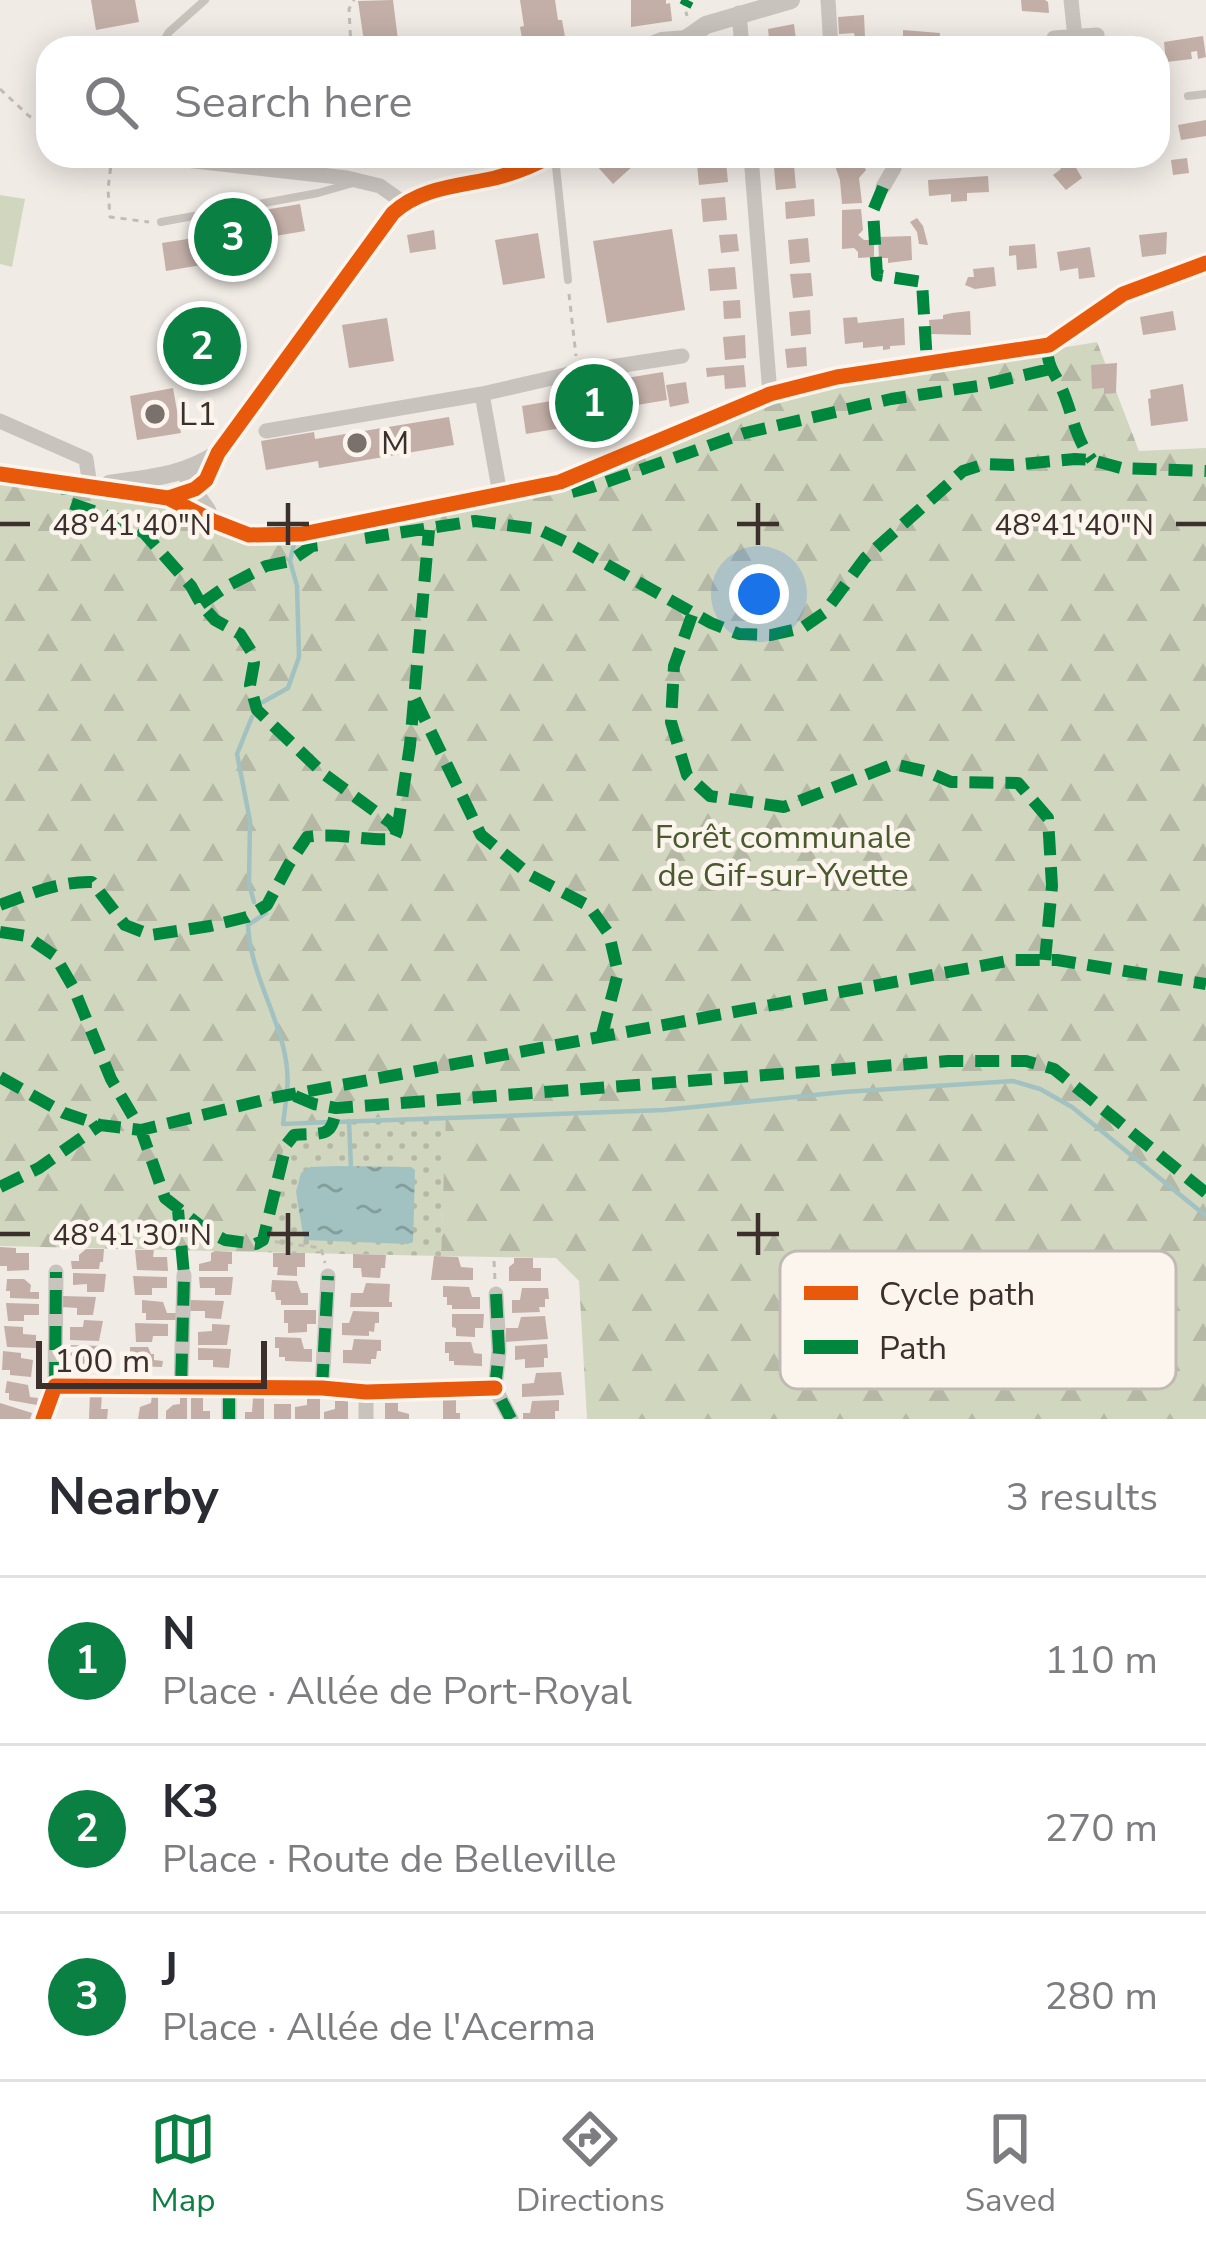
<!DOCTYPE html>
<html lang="en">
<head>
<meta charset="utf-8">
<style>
	:root { --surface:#fff; --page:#f2f2f3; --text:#2b2b33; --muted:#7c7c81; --line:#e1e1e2; --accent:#0b8043 }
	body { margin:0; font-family:"Nunito Sans",sans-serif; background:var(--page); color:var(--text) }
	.scale { position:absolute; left:36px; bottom:30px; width:231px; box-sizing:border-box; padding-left:12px; border:6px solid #3b302b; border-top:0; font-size:33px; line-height:42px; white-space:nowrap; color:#3b302b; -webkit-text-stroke:9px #fbf5ee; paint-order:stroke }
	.you { position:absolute; left:759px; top:594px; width:42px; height:42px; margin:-30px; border:9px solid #fff; border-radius:50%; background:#1a73e8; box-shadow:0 0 0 18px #1a73e833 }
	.badge { display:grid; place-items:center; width:78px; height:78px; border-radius:50%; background:var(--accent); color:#fff; font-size:39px; font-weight:700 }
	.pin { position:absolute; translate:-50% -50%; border:6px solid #fff; box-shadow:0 3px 12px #0006 }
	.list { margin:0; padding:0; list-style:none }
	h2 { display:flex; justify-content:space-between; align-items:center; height:156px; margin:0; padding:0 48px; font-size:51px }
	h2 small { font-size:39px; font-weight:400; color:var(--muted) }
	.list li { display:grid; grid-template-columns:78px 1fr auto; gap:36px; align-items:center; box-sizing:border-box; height:168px; padding:0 48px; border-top:3px solid var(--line) }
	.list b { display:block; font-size:45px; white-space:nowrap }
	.list p { margin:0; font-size:39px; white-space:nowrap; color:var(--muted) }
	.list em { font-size:39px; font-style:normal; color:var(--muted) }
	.icon { flex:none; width:66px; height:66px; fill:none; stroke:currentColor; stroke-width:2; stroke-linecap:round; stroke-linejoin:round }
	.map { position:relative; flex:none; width:1206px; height:1419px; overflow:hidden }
	.search { position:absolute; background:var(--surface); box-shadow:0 6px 30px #0003; left:36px; right:36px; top:36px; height:132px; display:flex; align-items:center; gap:30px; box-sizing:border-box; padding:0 42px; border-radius:36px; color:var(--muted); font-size:45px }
	.sheet { height:660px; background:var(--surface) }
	nav { display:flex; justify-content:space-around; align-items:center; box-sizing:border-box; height:168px; border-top:3px solid var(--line); background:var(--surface); font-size:33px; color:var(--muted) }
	nav a { display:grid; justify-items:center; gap:6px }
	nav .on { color:var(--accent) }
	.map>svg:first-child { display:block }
	.grass { fill:url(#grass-dots) }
	.forest { fill:url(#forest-firs) }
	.pitch { fill:#d1d6bf }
	.water { fill:url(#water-ripples) }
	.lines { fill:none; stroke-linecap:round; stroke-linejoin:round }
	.stream { stroke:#a1c2c1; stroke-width:4.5 }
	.building { fill:#c3afa7 }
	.path { stroke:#c2bbb6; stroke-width:3; stroke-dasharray:6 6; stroke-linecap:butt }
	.service { stroke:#c9c3be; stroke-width:8 }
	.minor { stroke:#c9c3be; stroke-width:15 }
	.tertiary { stroke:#c9c3be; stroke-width:18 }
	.quiet { stroke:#00873e; stroke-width:12; stroke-dasharray:24 12; stroke-linecap:butt }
	.cycleway-casing { stroke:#fbf5ee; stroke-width:22 }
	.cycleway { stroke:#e8590c; stroke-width:15 }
	.ticks { fill:none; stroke:#3b302b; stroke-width:4.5 }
	.poi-dot { fill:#7a716c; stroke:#fbf5ee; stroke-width:4.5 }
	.labels { text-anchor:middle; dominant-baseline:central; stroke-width:9; stroke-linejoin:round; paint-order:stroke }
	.poi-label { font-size:33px; fill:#3b302b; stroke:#fbf5ee; text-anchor:start }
	.park-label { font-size:33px; fill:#4a5a2e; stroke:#fbf5ee }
	.key { fill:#fbf5ee; stroke:#c1bab4; stroke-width:3 }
	.key-label { font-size:33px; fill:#3b302b }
	.ticks-label { font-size:30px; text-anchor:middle; fill:#3b302b; stroke:#fbf5ee; stroke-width:9; stroke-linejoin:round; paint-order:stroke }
</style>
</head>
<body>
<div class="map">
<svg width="1206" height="1419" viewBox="0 0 1206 1419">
	<defs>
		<pattern id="grass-dots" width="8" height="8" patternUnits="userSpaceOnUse" patternTransform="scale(3)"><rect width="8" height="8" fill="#d1d6bf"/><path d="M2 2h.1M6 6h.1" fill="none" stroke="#b4b8a4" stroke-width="1.8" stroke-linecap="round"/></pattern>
		<pattern id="forest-firs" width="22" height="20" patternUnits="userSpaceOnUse" patternTransform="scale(3)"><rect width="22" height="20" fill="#d1d6bf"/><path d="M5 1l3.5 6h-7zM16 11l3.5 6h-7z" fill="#b4b8a4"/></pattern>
		<pattern id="water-ripples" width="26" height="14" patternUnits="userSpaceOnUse" patternTransform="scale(3)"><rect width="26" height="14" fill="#a1c2c1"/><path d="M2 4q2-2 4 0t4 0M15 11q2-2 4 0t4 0" fill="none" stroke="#849e9d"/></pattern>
	</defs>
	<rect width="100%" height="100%" fill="#f0ebe5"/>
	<path class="grass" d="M447,1113L441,1256L255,1252L291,1122Z"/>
	<path class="forest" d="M1097,342L1139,451L1206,448V1419H587L579,1281L556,1258L441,1256L446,1113L291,1123L255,1252L0,1246V481L167,507L248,544L305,541L572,484L772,400L922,371Z"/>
	<path class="pitch" d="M0,195L25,199L12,267L0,264Z"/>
	<path class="water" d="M337,1166L411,1167L415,1170L413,1242L408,1244L304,1240L296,1192L301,1173L310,1167Z"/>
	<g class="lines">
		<path class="stream" d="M263,702L288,688L299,657L297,586L290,561L294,544
			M252,717L237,754L250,821L249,884L254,902
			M266,913L248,925C250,982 293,1034 287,1091
			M286,1101L283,1124L331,1122
			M349,1121L351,1169
			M337,1122L664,1110L844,1092L1013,1081L1040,1089L1072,1107L1206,1216"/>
	</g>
	<path class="building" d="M91,0H135L139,22L96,30Z
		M393,0L399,48H365L358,1Z
		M520,0H555L558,20H562L565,37L523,44L520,27L524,26Z
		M631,0H666V4L670,3L672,21L631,27Z
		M1021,0H1045L1048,2L1049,13L1022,11Z
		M864,15L865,37L855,38L854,33L839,34L838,17Z
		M794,24L797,48H770L768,29Z
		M903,30L940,33L939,48L914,44V48H892L895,37H903Z
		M232,36L234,48H190L189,44Z
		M1137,36L1138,48H1115L1114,37Z
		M1203,36L1206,57L1198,59L1197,51L1191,52L1192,59L1166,62L1164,42Z
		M1206,120V136L1181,140L1178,125Z
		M606,156H644L613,184L596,165Z
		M843,156H857L866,170L859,178L862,203L842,204L840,180L835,166Z
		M1038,156H1069L1082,178L1066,190L1053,175L1061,169L1058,164L1039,165Z
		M1187,158L1189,173L1173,175L1171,160Z
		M726,162L728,182L699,185L697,164Z
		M794,165L796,188L776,190L774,167Z
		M988,176L989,192L967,193V201L951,202V194L929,196L928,180Z
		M725,197L727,220L703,222L701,199Z
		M814,199L815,216L786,219L785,202Z
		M300,204L305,231L234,243L237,259L166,271L162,243L232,232L229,216Z
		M861,209L863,230L858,235L864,240H874V257L858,258V252L854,248L842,249V210Z
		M917,218L923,226L928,245L919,244L917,232L910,222Z
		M672,229L685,310L607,323L593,241Z
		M434,230L436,249L410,253L407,235Z
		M1167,232L1166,254L1142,257L1139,235Z
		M538,233L545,278L503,285L495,240Z
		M737,234L739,251L721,253L719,235Z
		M911,236L912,260L888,263V258H879L878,237Z
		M808,238L810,262L790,264L788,240Z
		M1035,244L1037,268L1017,270L1016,255L1009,256V246Z
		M1090,247L1095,277L1079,279L1078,268L1060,271L1057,252Z
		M735,267L737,289L710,291L708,269Z
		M994,267L996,286L975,289L965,285L968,277H974L973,269Z
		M811,273L813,296L793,298L790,274Z
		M740,300L741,318L724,319L723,301Z
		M810,310L811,334L791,336L789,312Z
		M970,311L971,335L930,334L929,320L943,319V315L952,313Z
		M1173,311L1176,330L1143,335L1140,317Z
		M857,317L858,323L904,318L905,345L890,346V349L883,350V346L863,348V342L845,344L843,318Z
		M387,318L394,361L349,368L342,325Z
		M221,321L228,364L184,372L176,328Z
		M745,335L746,358L725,360L723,337Z
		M806,347L807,366L787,368L785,349Z
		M1117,363L1116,393L1104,394V388L1092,389L1091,365Z
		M744,365L746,387L725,389L724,375L707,377L706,368Z
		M663,372L667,400L577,415L579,425L526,434L522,406L574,397L572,387Z
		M686,382L689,403L670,407L666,385Z
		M1183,384L1188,421L1151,426L1148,399L1151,398L1150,390Z
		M173,388L181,433L137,440L130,396Z
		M449,417L454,445L319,468L318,461L266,470L261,441L314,432L315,439Z
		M0,1247L16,1248V1253H29V1270L7,1271V1266H0Z
		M86,1249H104L103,1262H100L99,1269H72L71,1261H79V1255Z
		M135,1250H154L153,1257H167L168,1271L137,1270Z
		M215,1251L232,1252V1264H228V1271H199V1264L211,1261V1253Z
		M273,1253H305V1267H297V1276L277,1275L278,1267H273Z
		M353,1254L386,1255L385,1268H381L380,1278L362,1277L361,1268H353Z
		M434,1256L458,1257L461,1267L473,1268V1280H431Z
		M514,1258H533V1268H541V1281H509V1267L514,1263Z
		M73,1273L106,1274L104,1292H87V1284L73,1285Z
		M133,1276L167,1277V1288H152V1295H135Z
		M199,1277H233L231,1295H215V1288H200Z
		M7,1279H24L31,1285L30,1292H39V1299L10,1298V1291H6Z
		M272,1280L297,1281L301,1293H308V1305H281V1300H276L275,1292H271Z
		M366,1283L390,1284L389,1302H392V1307H350L351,1293H363Z
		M443,1286L469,1287L472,1297H480V1309H452V1305H447V1297H443Z
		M522,1288H548L549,1299H545V1307H539L540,1312L512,1313V1300H520Z
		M62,1296L96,1297L93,1315H77V1308L62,1307Z
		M142,1300L163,1302L167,1313H176V1320H146V1313H142Z
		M190,1300L224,1301L221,1319L205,1318V1311H189Z
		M6,1303L39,1304V1315H24V1321H8Z
		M284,1310H316V1324H307V1332L288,1333V1323H284Z
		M353,1311L379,1312V1323H375L374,1332L369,1331V1336L342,1335V1323H349Z
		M452,1314H484L483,1328H475V1337L456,1336V1328L452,1327Z
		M545,1316L548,1339L506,1342V1328H518L521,1317Z
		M84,1320L103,1321L99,1341L70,1340V1327H83Z
		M135,1323L168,1324V1336H153L152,1342H136Z
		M212,1324L230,1325L227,1345H198V1332L212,1331Z
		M4,1326L23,1327V1334L36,1335V1348L7,1347Z
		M275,1337L301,1338L304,1349H312V1362L285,1361V1357H279V1348H275Z
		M354,1339L381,1340V1351H377L376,1359H371V1364L343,1363V1350H352Z
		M445,1342H471L474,1353L482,1354V1366L454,1365V1361H449V1353H445Z
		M547,1344L548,1358H544V1367L525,1368V1359L515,1360V1346Z
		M68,1345L101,1346L98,1364H82V1357L67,1356Z
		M130,1347H148L151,1354H154V1360L163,1361L162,1367L134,1366V1359H130Z
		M198,1348L231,1349L229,1368L213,1367V1360H198Z
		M3,1351L21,1353V1358L33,1360L31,1377L10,1375V1370H2Z
		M561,1372L564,1395L522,1397V1384L534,1383L536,1373Z
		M7,1381L28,1385L30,1397L38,1398L37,1405L9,1400V1393H5Z
		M90,1393L102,1394L101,1409H108L107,1419H89Z
		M152,1395H158V1419H138L140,1407L151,1403Z
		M191,1396H203V1411H210V1419H191Z
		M307,1396L320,1398V1419H295V1407L307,1405Z
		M180,1397H187V1419H166V1411L173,1405L180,1404Z
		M253,1398H264V1419H245V1412H252Z
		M443,1400H456V1413H460V1419H443Z
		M559,1400V1411H555V1419H523V1413H530L532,1401Z
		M335,1401H348V1419H324V1412L335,1409Z
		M0,1403L32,1413L30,1419H0Z
		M385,1403H398V1411L409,1414V1419H385Z
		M274,1404H291V1419H274Z"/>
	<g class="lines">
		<path class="path" d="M683,0L687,16
			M351,48L349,9L354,0
			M0,89L29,116L48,126
			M112,156L108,189L110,217L149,222
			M364,168L369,156
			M569,294L576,356
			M263,1240L321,1248L325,1263
			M494,1261L495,1280"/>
		<path class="service" d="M159,48L169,32L205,0
			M631,48L661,36L687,34
			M1188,96L1206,94
			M555,157L568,280
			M161,222L318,193L353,183"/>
		<path class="minor" d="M828,0L831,48
			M1071,0L1075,37
			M739,13L742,48
			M1054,38L1097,35
			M150,156L347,178L380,186L404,203
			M751,156L770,394
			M883,187L894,168L893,156
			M482,394L500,494
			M0,421L86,459L90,486
			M266,431L482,394L578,372L682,356
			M182,472L208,509L213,521
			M168,498L213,521L249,535L302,534L560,482L770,394L837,377L1049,345L1123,294L1206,263
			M496,1294L499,1351L495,1388L511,1419
			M55,1386L56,1272
			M181,1388L184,1275
			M322,1388L328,1276
			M366,1392V1419
			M43,1419L55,1386L322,1388L366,1392L495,1388
			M229,1419V1389"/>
		<path class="tertiary" d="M673,48L706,25L791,0
			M0,474L168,498L195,489L206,480L218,453L393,213C421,187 459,186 495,178C515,173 533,166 551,156
			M109,484C148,478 185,476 218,453"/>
		<path class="quiet" d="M685,6L688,0
			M883,187L873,211L877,275L922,282L927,363
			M1048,357C1050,370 1055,374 1060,385C1073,412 1073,435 1092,460
			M572,492L592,487L745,433L891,399L978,386L1050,369
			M365,538L475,521L538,529L572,545L711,623L739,634L771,635L802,628L824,613L865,558L963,471L985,464L1012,465L1075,459L1092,460L1121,468L1206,471
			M201,604L224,588L266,566L290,561L312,546L329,544
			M692,615L674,666L671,722L687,775L710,796L784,807L894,764L928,772L951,782L1018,783L1048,818L1052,886L1045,960
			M415,699L481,835L530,875L589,906L609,934L618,973L601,1038
			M397,832L410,745L429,530
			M0,905C30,894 60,881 92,882L125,925L151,935L210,926L247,917L267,905L289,864L307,837C336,832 364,841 394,839L397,832L391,823L324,774L257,710L250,685L254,663L251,651L240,634L215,620L201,604L191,586L144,533L125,522L67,502V484
			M0,932L26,936L55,956L73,987L111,1079L141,1130L165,1198L207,1231L225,1240L256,1244L263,1240L286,1145L294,1135C322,1132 332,1140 336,1108
			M0,1077L64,1113L100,1125L141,1130L272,1098L1013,960H1057L1206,984
			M295,1096L314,1104L336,1108L948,1061H1026L1054,1069L1206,1193
			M0,1187L39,1168L100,1125
			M178,1210L184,1275L181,1388
			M496,1294L499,1351L495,1388L511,1419
			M55,1386L56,1272
			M322,1388L328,1276
			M229,1419V1389"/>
		<g class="cycleway-casing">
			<path id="cycleway" d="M0,474L168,498L195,489L206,480L218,453L393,213C421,187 459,186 495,178C515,173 533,166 551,156
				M168,498L213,521L249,535L302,534L560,482L770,394L837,377L1049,345L1123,294L1206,263
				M43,1419L55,1386L322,1388L366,1392L495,1388"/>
		</g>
		<use href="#cycleway" class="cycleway"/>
	</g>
	<path class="ticks" d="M288,503V545M758,503V545M0,524H30M267,524H309M737,524H779M1176,524H1206M288,1213V1255M758,1213V1255M0,1234H30M267,1234H309M737,1234H779"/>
	<g class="poi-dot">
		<circle cx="155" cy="414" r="12"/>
		<circle cx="357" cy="443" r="12"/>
	</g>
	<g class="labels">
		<g class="poi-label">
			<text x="179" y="414">L1</text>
			<text x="381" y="443">M</text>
		</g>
		<g class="park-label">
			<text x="783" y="837">Forêt communale<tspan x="783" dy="38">de Gif-sur-Yvette</tspan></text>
		</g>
	</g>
	<rect x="780" y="1251" width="396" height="138" rx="18" class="key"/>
	<rect x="804" y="1286" width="54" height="14" fill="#e8590c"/>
	<rect x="804" y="1340" width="54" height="14" fill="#00873e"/>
	<g class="key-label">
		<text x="879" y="1305">Cycle path</text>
		<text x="879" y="1359">Path</text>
	</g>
	<g class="ticks-label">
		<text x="132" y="535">48°41'40"N</text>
		<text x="1074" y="535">48°41'40"N</text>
		<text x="132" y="1245">48°41'30"N</text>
	</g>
</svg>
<div class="scale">100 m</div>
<div class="you"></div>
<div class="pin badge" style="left:594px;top:403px">1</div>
<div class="pin badge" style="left:202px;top:346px">2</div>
<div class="pin badge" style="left:233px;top:237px">3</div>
<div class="search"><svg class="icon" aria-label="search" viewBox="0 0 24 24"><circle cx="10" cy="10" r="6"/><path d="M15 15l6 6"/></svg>Search here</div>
</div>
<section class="sheet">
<h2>Nearby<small>3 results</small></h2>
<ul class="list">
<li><span class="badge">1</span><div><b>N</b><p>Place · Allée de Port-Royal</p></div><em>110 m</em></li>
<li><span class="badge">2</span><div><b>K3</b><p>Place · Route de Belleville</p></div><em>270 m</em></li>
<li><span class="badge">3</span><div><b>J</b><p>Place · Allée de l'Acerma</p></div><em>280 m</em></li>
</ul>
</section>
<nav>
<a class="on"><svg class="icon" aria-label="map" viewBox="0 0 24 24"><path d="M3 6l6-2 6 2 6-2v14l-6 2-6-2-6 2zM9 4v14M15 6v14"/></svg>Map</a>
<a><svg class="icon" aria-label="directions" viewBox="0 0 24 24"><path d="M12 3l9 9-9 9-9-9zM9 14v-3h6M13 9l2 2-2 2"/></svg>Directions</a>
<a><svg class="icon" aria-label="saved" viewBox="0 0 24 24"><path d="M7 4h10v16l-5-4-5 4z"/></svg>Saved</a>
</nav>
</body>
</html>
